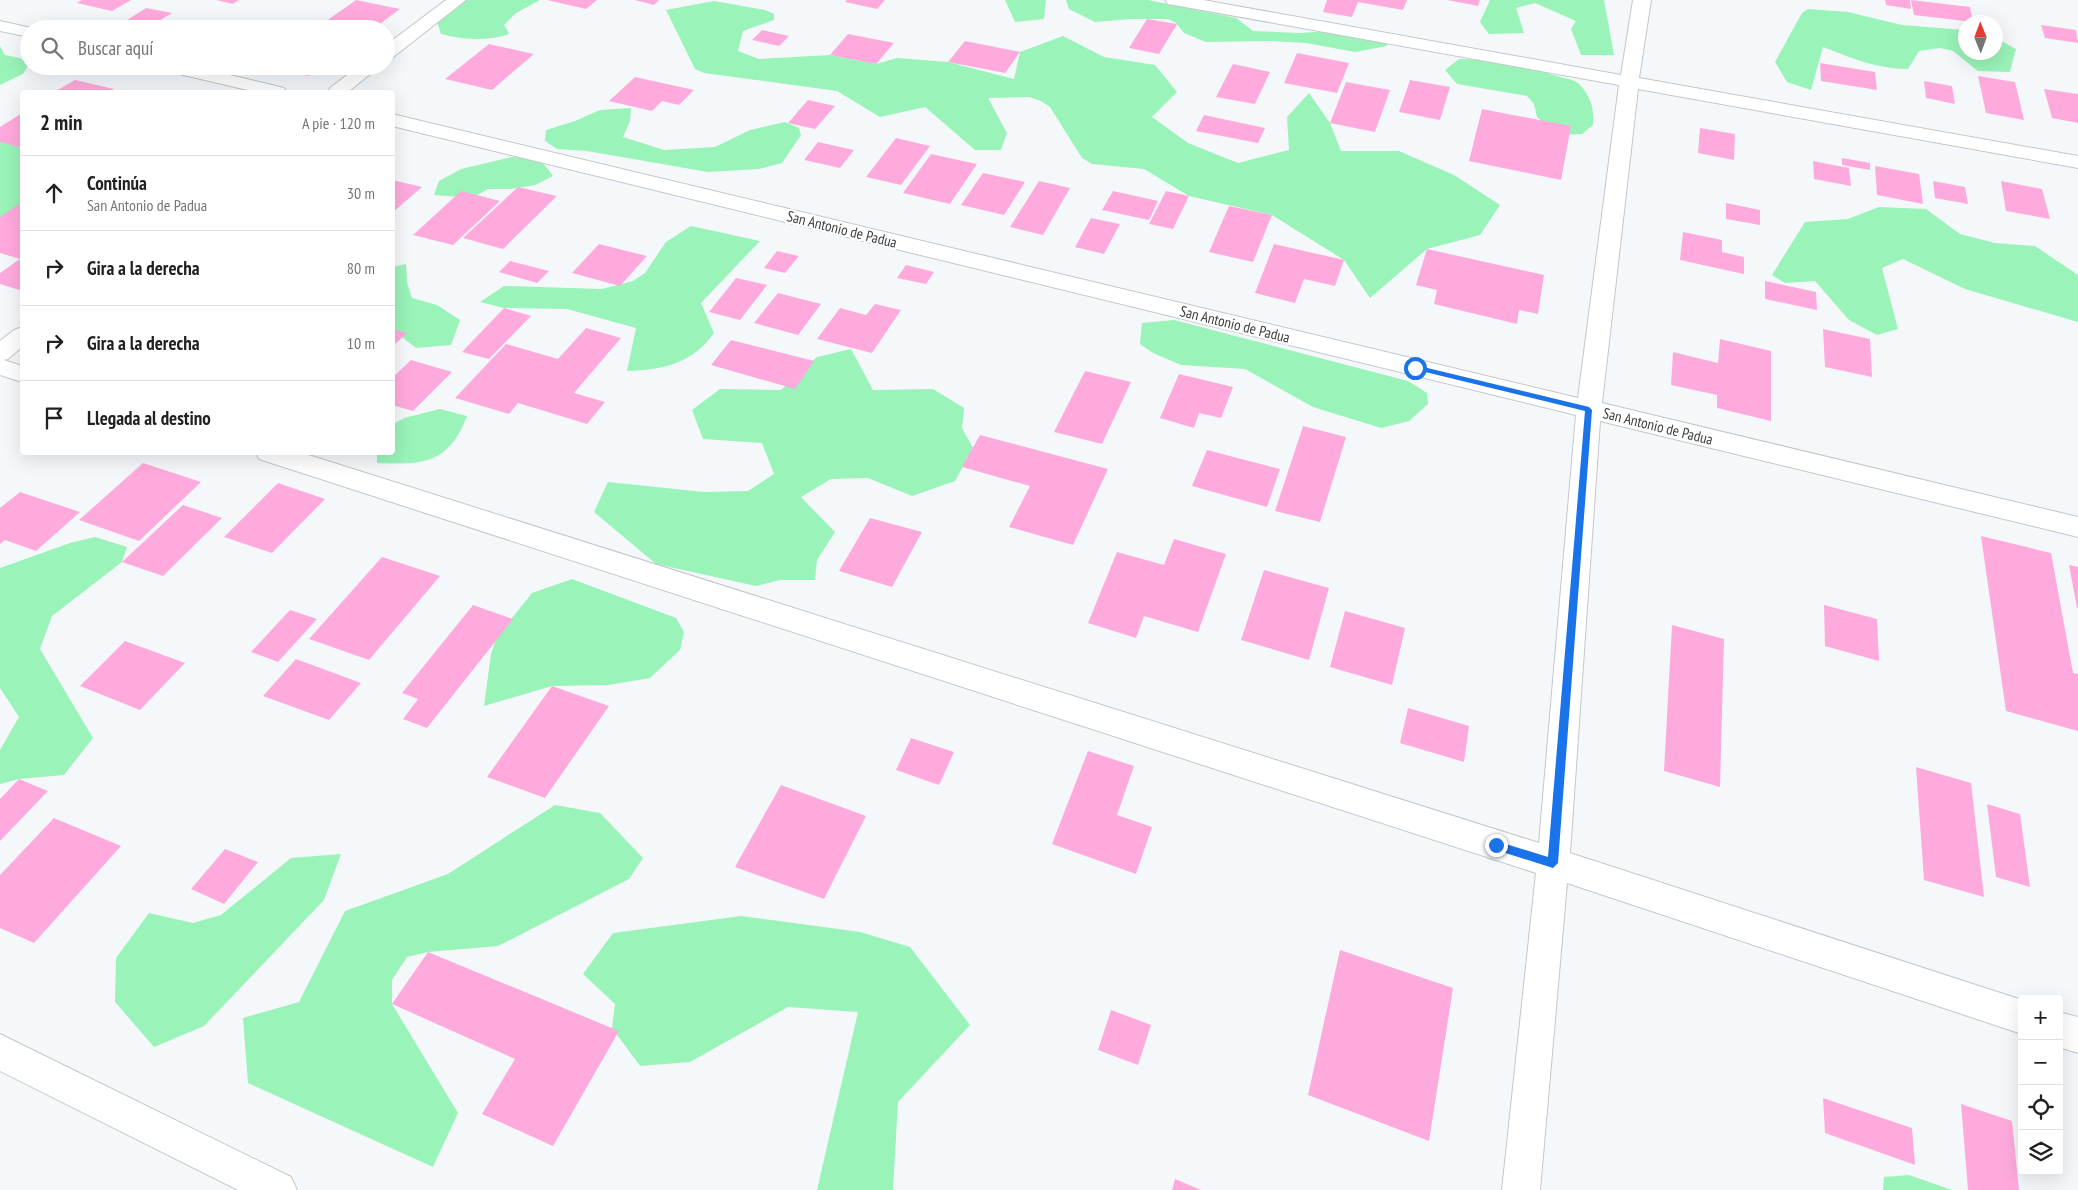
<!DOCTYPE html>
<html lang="es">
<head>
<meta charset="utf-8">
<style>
	:root { --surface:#fff; --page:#f6f6f6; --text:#202124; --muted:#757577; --line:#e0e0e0 }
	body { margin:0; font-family:"PT Sans Narrow",sans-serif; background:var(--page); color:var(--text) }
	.controls { position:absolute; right:15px; bottom:15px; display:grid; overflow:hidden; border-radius:5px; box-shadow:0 5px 20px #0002 }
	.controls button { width:45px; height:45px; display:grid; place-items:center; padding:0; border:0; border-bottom:1px solid var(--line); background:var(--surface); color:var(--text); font:25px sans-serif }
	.compass { position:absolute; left:1958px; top:15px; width:45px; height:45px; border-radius:50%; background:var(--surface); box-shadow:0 5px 20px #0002; rotate:359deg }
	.stop { position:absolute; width:15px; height:15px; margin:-11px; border:4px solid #1a73e8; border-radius:50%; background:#fff }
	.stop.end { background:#1a73e8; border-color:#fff; box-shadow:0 1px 5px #0008 }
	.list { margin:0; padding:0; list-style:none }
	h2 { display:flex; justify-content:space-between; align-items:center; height:65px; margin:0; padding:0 20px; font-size:21px }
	h2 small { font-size:16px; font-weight:400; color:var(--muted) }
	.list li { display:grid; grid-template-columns:32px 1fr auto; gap:15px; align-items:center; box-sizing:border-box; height:75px; padding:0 20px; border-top:1px solid var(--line) }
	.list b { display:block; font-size:19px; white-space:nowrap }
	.list p { margin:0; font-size:16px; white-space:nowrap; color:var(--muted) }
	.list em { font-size:16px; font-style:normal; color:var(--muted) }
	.icon { flex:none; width:28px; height:28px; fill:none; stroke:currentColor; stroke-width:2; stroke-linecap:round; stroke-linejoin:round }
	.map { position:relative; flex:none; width:2078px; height:1190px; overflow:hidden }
	.search { position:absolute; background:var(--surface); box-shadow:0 5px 20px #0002; left:20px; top:20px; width:375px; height:55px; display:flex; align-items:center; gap:12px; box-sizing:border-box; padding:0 18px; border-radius:28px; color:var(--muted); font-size:19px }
	.panel { position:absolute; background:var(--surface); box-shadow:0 5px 20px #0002; left:20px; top:90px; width:375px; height:365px; border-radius:5px }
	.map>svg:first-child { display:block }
	.green { fill:#9af3b9 }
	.building { fill:#fad }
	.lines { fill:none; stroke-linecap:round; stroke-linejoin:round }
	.minor-casing { stroke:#c4c7ca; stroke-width:2 }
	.minor { fill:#fff; fill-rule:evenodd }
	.route { fill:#1a73e8 }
	.labels { text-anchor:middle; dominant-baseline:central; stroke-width:4.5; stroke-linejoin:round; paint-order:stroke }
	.street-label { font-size:15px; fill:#3c3d3e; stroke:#fff }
</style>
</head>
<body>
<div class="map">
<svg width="2078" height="1190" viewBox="0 0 2078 1190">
	<rect width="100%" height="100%" fill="#f5f8fb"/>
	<path class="green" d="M464,0H540L516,13L504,25L509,33L507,35C484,41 465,40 441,34L437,22Z
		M1005,0H1046L1044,19L1015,22Z
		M1066,0H1148L1236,18L1253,31L1300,33L1344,30L1386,41L1387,46L1355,52L1306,43L1268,41L1206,42L1184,33L1176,23L1168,19H1131L1095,22L1069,9Z
		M1490,0H1604L1614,55H1581L1571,29L1576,21L1535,3L1516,8L1524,33L1489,34L1480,22Z
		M714,1L765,10L774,14V20L743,31L738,51L759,59L830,55L876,64L897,58L948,62L1014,79L1020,52L1063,36L1104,57L1155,65L1177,92L1152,117L1188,143L1238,163L1289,150L1287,117L1309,93L1330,123L1341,151H1399L1454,175L1500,205L1480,235L1427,249L1370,298L1344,260L1272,215L1189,196L1144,169L1092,164L1082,158L1050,107L1041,101L1029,97L988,98L1007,133L1001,150H975L925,107L880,117L837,91L704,73L695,69L666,10Z
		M1808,9L1848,12L1902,25L1965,30L1966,52H1996V38L2016,49L2010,72L1978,71L1953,51L1940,48L1919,51L1908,69C1877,69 1851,58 1823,47L1811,90L1787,82L1775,62L1802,13Z
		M0,46L5,55L20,58L29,64L23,74L0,85Z
		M1459,59C1496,60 1521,65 1557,76C1563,78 1573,79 1578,83C1590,94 1595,110 1593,125L1582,134L1557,135L1537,117L1534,104L1527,96L1457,84L1445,70Z
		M631,108L630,121L623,137L664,150L715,147L750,130L785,122L799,128L801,135L782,163L759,169L708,172L587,151L557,149L545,141L546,130L575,121L600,110Z
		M0,135L15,141L22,147V202L0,222Z
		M512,157C533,158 541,157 553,176L535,185L511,189H488L472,198L434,195L439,181L461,169Z
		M1879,207L1926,209L1960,234L1995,243L2035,246L2078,275V322L1965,289L1903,259L1882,268L1898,329L1877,335L1849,320L1815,281L1785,283L1772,275L1805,222L1848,219Z
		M691,226L760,241L701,303L714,333C692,364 662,370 627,371L636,328L567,309L504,308L480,302L504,286L602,289L633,281L645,273L666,242Z
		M406,264L407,282L412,298L437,305L460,320L451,345L416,348L393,330L392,267Z
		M1174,320L1408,381L1427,393L1428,404L1409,421L1381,428L1313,407L1245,369L1181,365L1153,353L1140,344L1142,323Z
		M851,349L873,390L933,389L964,408L962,428L973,448L955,481L912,496L868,478L831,479L801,497L835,532L817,560L815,580H780L756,586L656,564L594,512L608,482L704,492L748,491L774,474L762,443L703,439L692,410L720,389L781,390L817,357Z
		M440,409L467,416C449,464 422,465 377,463V453L392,452L393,424L404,418Z
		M95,537L127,547L122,562L52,616L40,649L93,738L64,775L19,779L0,784V750L19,717L0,688V568L70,543Z
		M572,579L676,618L684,632L680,650L650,678L608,685L552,686L484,706L491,654L496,638L532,593Z
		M555,805L600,813L643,858L629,879L498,946L428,952L407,957L392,980V1004L458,1113L433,1167L248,1083L243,1018L299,1002L345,911L448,874Z
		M341,854L324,900L204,1026L154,1047L115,1002L116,958L149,913L193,923L221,915L291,858Z
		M741,916L860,932L910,947L970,1025L898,1102L893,1190H817L858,1012L788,1007L690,1062L640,1066L612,1028L615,1004L583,974L613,933Z
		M1909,1175L1952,1190H1883L1884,1177Z"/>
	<path class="building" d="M82,0H131L112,11L77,3Z
		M216,0H239L233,4Z
		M356,0L400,9L373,29H315Z
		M547,0H597L586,9Z
		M635,0H659L654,5Z
		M847,0H885L877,9L845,2Z
		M1327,0H1407L1403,10L1358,2L1352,17L1323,12Z
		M1447,0H1480L1478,6Z
		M1885,0H1910L1911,9L1886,5Z
		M1911,0L1970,7L1973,22L1914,15Z
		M146,8L172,13L149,27L124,22Z
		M1147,19L1177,24L1159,54L1129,48Z
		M2041,25L2076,30L2078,43L2045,38Z
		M762,30L789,36L779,46L752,40Z
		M848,34L894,43L876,64L830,55Z
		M965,41L1020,52L1005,73L948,62Z
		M489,44L534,54L492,90L445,79Z
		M1297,53L1349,63L1337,93L1284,83Z
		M1820,63L1875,72L1877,90L1821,81Z
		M1233,64L1270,72L1255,104L1216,97Z
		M268,66H322L308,76Z
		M1978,76L2015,82L2024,120L1986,113Z
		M635,77L694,90L679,105L662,101L652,111L609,101Z
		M75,80L114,89L108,92H54Z
		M1410,80L1450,87L1440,120L1399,112Z
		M1924,81L1952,86L1955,104L1926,98Z
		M1346,82L1390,90L1375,132L1330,123Z
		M2044,89L2078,94V123L2052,118Z
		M808,100L835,106L815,129L788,123Z
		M1482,109L1571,126L1561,180L1469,161Z
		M22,113V148L0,142V127Z
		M1204,115L1265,128L1258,143L1196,131Z
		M1700,128L1735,134L1734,160L1698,153Z
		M896,138L930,146L901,185L866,177Z
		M818,142L854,150L840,168L804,160Z
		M931,154L977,164L950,204L903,193Z
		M1842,158L1870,163V170L1842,165Z
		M1813,161L1849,168L1851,186L1814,179Z
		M1875,166L1919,174L1923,204L1877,195Z
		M983,173L1025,182L1004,215L961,205Z
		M392,180L422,187L392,213Z
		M1039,181L1070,188L1043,235L1010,227Z
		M1933,181L1965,187L1968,204L1935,198Z
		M2001,181L2042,189L2050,219L2006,211Z
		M518,187L557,196L503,249L463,238Z
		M461,191L500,201L453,245L413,235Z
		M1113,191L1158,201L1149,220L1102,210Z
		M1166,191L1189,196L1173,229L1149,224Z
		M22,202V288L19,290L0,284V273L20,259L0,253V217Z
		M1726,203L1760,210V225L1726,219Z
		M1229,206L1272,215L1253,262L1209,252Z
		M1091,218L1120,224L1104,254L1075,247Z
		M1683,232L1722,240V252L1744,257V274L1680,260Z
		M599,244L647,256L620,286L572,273Z
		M1274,244L1344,260L1335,286L1304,279L1295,303L1255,293Z
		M1427,249L1544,275L1538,314L1519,310L1517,324L1434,304L1437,290L1416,285Z
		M777,251L799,256L785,273L764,268Z
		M510,261L549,271L537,283L499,272Z
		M906,265L934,272L926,284L897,278Z
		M736,278L767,285L740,320L709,312Z
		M1765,281L1816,292L1817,310L1765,299Z
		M778,293L821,304L798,335L754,323Z
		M875,304L901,310L872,353L817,339L840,308L866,315Z
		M504,308L531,316L489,359L462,352Z
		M586,328L621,338L574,393L605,402L587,424L518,403L509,414L455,398L506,344L558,359Z
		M392,329L407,333L392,347Z
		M1823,329L1870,339L1872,377L1825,367Z
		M1720,339L1771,351V421L1717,408V395L1671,385L1673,352L1718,363Z
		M731,340L814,361L795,389L711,365Z
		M411,360L452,372L413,411L392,405V378Z
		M1085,371L1131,382L1102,444L1054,432Z
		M1179,374L1233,387L1221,418L1199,413L1194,428L1160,418Z
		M1303,426L1346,437L1320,522L1275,511Z
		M980,435L1108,469L1073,545L1009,527L1030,486L962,467Z
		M1207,450L1280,469L1267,507L1192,486Z
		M143,463L201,482L139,541L79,520Z
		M278,483L325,499L272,553L224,537Z
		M20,492L80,512L36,551L5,540L0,544V508Z
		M183,505L222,518L163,576L122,562Z
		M870,518L922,532L892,587L839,571Z
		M1981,536L2051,553L2073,673L2078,674V731L2006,711Z
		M1174,539L1226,554L1198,632L1144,616L1136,638L1088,623L1117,552L1164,565Z
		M382,557L440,576L369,660L309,639Z
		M2069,565L2078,567V608H2077Z
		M1264,570L1329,588L1309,660L1241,640Z
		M473,605L513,619L427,728L403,719L418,699L402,693Z
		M1824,605L1877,619L1879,661L1825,646Z
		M290,610L317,619L278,662L251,652Z
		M1345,611L1405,628L1392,685L1330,667Z
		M1672,625L1724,639L1720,787L1664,771Z
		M125,641L185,663L140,710L80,686Z
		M296,659L361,683L329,720L263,696Z
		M552,686L609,706L545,798L487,777Z
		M1408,708L1469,726L1464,762L1400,743Z
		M911,738L954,752L939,785L896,770Z
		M1088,751L1134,766L1117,815L1152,827L1136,874L1052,844Z
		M1916,767L1971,783L1984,897L1924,880Z
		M19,779L48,791L0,841V799Z
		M781,785L866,816L824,899L735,867Z
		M1987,804L2020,814L2030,887L1996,877Z
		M54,818L121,846L34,943L0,928V875Z
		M225,849L258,862L224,904L191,889Z
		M1340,950L1453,988L1429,1141L1308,1095Z
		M428,952L619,1031L553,1146L482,1114L515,1059L392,1004Z
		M1111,1010L1151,1025L1138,1065L1098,1050Z
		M1823,1098L1912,1128L1915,1165L1825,1133Z
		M1961,1104L2012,1121L2019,1190H1968Z
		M1175,1179L1201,1190H1172Z"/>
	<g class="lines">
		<g class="minor-casing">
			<path id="minor" d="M446,0H466L392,58L386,59V45Z
				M1165,0H1203L1621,75L1633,0H1651L1639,78L2078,156V168L1638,89L1602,403L2078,517V537L1600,421L1570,853L2022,1000V1034L1567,883L1540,1190H1502L1536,873L259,459L256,452H299L1539,843L1576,415L392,126V114L1578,398L1619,85L1174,5L1168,4Z
				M0,21L36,29H29V37L0,31Z
				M159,66H192L284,88L286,92H256L162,70Z
				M359,66H380L348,92H328L330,88Z
				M22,327V347L8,359L4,360L22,366V382L0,375V341L14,330Z
				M2059,1012L2078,1017V1053L2059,1047Z
				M0,1034L291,1177L297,1190H238L0,1071Z"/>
		</g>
		<use href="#minor" class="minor"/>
	</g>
	<path class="route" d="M1415,365L1589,407L1592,410L1558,863L1553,868L1496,850L1491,845L1496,841L1548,857L1585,411L1413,369V366Z"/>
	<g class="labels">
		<g class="street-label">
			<text transform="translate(842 229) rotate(14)">San Antonio de Padua</text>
			<text transform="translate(1235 324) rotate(14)">San Antonio de Padua</text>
			<text transform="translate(1658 426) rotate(14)">San Antonio de Padua</text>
		</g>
	</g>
</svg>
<div class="controls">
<button>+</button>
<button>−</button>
<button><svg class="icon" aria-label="locate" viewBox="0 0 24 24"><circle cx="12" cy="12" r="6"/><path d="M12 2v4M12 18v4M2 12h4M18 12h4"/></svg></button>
<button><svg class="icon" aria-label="layers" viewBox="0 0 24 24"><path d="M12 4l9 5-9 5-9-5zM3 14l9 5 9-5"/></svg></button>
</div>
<svg class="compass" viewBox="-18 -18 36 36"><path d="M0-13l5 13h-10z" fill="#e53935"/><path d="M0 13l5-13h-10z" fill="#757577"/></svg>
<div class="stop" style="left:1415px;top:368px"></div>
<div class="stop end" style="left:1496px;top:845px"></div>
<div class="search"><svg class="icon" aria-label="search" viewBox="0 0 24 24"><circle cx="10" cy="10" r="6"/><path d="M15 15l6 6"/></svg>Buscar aquí</div>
<section class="panel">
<h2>2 min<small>A pie · 120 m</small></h2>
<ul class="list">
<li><svg class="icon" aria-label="ahead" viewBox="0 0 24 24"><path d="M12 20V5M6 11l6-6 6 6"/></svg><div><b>Continúa</b><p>San Antonio de Padua</p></div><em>30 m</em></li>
<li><svg class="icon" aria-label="right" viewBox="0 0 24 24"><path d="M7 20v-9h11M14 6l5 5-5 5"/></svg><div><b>Gira a la derecha</b></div><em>80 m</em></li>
<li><svg class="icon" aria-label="right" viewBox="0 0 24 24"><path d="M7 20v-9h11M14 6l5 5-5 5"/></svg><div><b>Gira a la derecha</b></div><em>10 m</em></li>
<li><svg class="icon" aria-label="arrive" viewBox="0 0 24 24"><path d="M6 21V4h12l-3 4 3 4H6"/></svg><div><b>Llegada al destino</b></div></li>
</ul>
</section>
</div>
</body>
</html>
